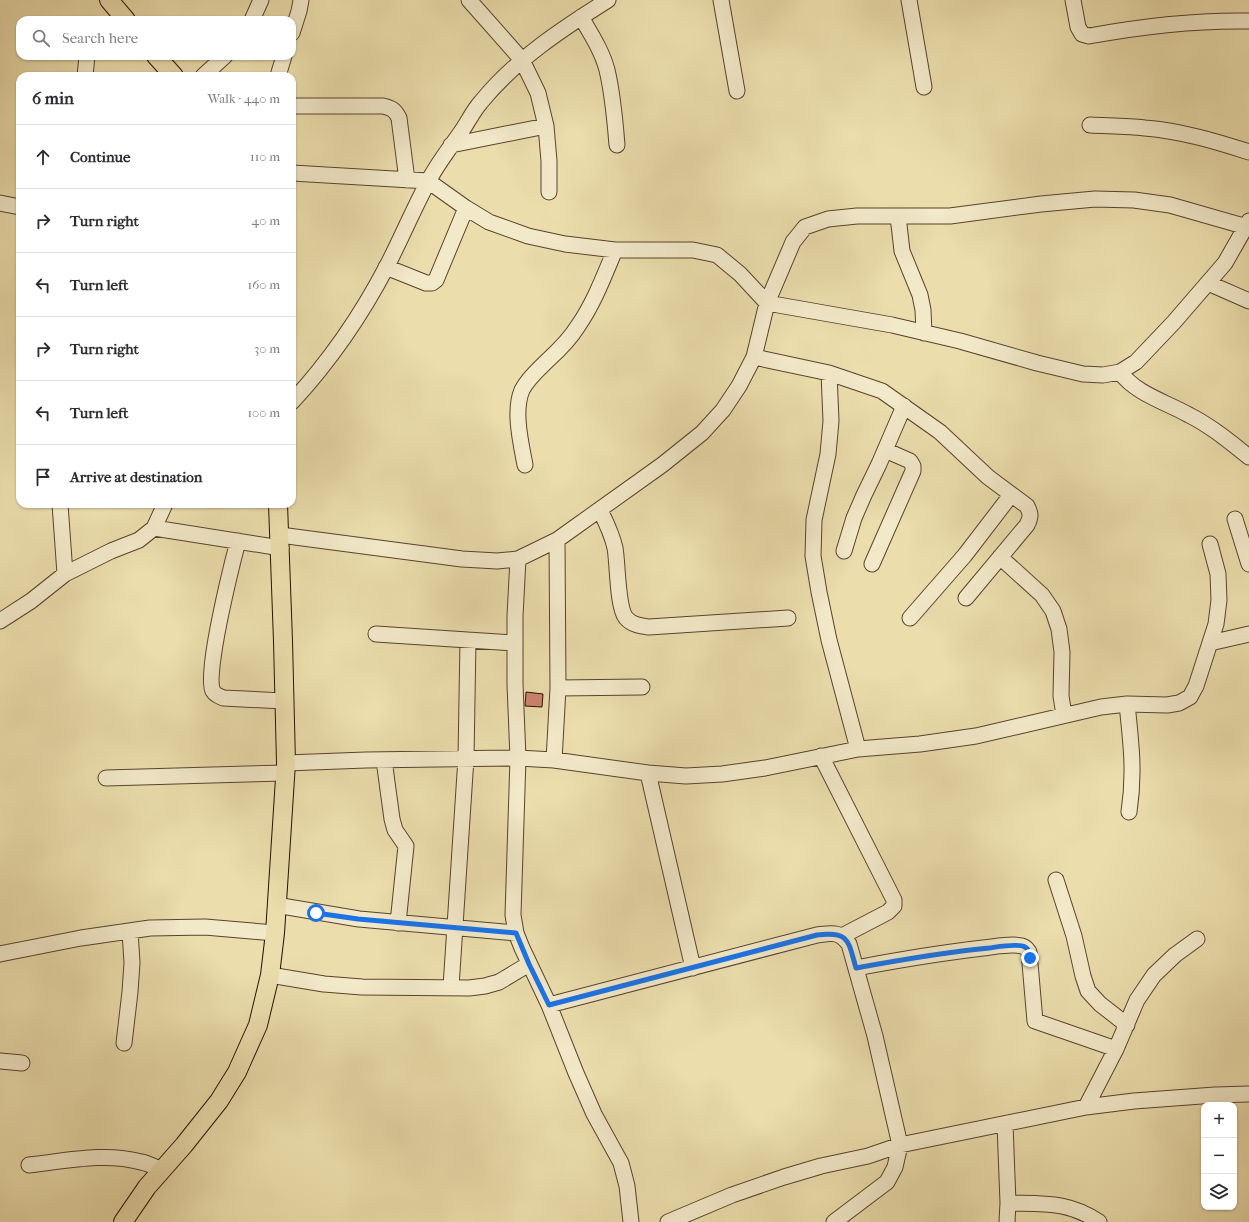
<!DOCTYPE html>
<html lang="en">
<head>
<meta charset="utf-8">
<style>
	:root { --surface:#fff; --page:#f2f2f3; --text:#2b2b33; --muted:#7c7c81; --line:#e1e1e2 }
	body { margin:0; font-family:"IM FELL French Canon",serif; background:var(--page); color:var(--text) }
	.controls { position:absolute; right:12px; bottom:12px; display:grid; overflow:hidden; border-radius:8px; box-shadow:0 1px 3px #0004 }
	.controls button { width:36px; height:36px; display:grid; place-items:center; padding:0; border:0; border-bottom:1px solid var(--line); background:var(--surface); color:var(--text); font:20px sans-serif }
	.stop { position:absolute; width:12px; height:12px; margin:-9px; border:3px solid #1a73e8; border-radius:50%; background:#fff }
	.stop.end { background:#1a73e8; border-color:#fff; box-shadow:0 1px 4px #0008 }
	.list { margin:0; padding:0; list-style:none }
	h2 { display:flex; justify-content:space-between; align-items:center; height:52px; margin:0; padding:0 16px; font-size:17px }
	h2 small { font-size:13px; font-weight:400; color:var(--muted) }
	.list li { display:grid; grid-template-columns:26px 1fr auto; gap:12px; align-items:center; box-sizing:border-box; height:64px; padding:0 16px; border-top:1px solid var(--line) }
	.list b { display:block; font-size:15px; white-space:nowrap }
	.list em { font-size:13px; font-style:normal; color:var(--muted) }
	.icon { flex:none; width:22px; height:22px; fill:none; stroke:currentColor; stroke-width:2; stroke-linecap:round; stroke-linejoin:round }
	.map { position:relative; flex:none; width:1249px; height:1222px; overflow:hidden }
	.search { position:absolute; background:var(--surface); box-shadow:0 1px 3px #0004; left:16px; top:16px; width:280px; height:44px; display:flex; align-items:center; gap:10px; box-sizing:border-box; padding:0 14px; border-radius:12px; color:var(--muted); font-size:15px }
	.panel { position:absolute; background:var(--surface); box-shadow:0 1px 3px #0004; left:16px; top:72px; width:280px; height:436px; border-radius:12px }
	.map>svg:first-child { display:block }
	.building { fill:#cf846f; stroke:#271003 }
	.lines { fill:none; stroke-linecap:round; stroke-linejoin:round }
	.minor-casing { stroke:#58432d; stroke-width:17 }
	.major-casing { stroke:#271003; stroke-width:20 }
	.minor { stroke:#f2e9c9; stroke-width:15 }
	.major { stroke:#ebddac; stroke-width:18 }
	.route { stroke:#1a73e8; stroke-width:5 }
</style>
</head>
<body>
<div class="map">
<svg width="1249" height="1222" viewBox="0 0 1249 1222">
	<rect width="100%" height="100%" fill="#ebddac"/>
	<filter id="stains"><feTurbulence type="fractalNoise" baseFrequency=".005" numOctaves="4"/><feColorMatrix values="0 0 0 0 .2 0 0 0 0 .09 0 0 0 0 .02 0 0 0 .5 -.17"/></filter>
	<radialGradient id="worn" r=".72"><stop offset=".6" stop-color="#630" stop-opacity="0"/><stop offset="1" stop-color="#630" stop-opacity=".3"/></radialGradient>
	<path class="building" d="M526,692L543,694L542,707L525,706Z"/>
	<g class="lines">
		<g class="minor-casing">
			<path id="minor" d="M469,0L522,60L538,93L546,126L549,161V192
				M721,0L737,91
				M909,0L924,87
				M1073,0L1078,27L1082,34L1089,36C1143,26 1193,20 1249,21
				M581,17C591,34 602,51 607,70C613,95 615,120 617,145
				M252,20L261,0
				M292,33L299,11L301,0
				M85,76L87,56
				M203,76L225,56
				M278,76L284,56
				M292,106H383C392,108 395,110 399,118L407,180
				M1090,125C1108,126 1127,126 1145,128C1181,131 1215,141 1249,152
				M451,145L546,126
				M292,173L428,181L466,208L489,222L528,236L565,244L615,250H693L717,255L740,274L767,303L793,242L805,227L828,219L857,216H950L1041,204L1095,199L1134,200L1170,205L1247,227
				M0,203L20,207
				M898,216L902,251L920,295L923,310L924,333
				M386,267L426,283H432L436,280L466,208
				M1208,283L1249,301
				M754,357L829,373L882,391L940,432L988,477L1027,506C1031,514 1031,517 1027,525L966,598
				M1120,372C1136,394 1166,402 1189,415C1211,426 1230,442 1249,457
				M829,373L831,421L828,454L814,520L813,556L819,592L829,640L858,749
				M292,402C328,363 362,314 387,266C401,239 413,210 428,182C437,164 450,148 461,132C468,122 473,111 481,102C516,59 562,29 608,0
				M525,465C521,443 513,411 522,390C528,378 539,369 548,360C559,350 570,339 578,326C594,303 604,276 615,250
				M60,504L65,574
				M600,510C606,522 612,534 615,548C618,564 617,607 626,618C632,625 641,626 649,627L788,618
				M1235,519L1249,564
				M154,528L281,548
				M280,535L462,559L497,561L518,559L557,540L662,465L702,433L723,410L739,386L754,357L767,303L892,325L960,341L1037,363L1083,374L1103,375L1120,372L1136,362L1174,322L1225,263L1249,221
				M238,541C232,564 204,675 213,691C215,695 219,696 223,698L284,701
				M844,551L854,518L864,495L879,464L904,406
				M1000,557L1042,595L1053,611L1059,629L1062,652L1061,696L1064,715
				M518,559L515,616V684L518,758L513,915L516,933L522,948L549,1005L576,1073L594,1114L621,1163L627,1186L631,1222
				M872,564L913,471V466L910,461L885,450
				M910,618L965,555L1011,495
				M0,621L31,601L65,574L111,551L139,540L154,528L165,504
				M376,634L515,643
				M1210,643L1249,634
				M558,688L642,687
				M1127,704C1131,743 1135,773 1129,812
				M821,756L894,900V906L888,912L842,936
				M384,760L392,819L395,830L406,846L398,923
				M554,760L558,688L557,540
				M286,763L366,760L518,758L554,760L648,773L686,776L722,774L765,768L858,749L920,744L976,736L1101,707L1127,704L1167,705L1179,703L1190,697L1196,686L1216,624L1219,600L1218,574L1210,544
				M648,773L693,968
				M106,778L285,773
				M1056,880L1074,936L1083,976L1088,991L1100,1004L1127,1025
				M276,905L359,919L516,933
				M0,954L81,938L150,928L205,927L275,933
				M856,968C898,960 940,953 983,948C995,947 1010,943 1022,946C1026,947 1027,949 1029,952L1035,1021L1116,1049
				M270,975L324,984L362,987L469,988L485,986L499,982L529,964
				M451,987L466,758L468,640
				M549,1005L817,935C833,933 839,931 849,944L875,1036L900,1145L895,1167L887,1182L834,1222
				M124,1043L130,992L132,963L130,931
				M0,1061L22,1063
				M1086,1107L1116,1049L1137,1000L1154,975L1175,955L1197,939
				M1005,1124L1008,1203L1007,1222
				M29,1165C66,1161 105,1152 141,1162C148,1163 155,1167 161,1170
				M1008,1203C1043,1204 1069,1201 1099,1222
				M668,1222L732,1195L784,1177L821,1166L868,1156L900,1145L1086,1107L1134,1101L1215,1095L1249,1094"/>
		</g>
		<g class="major-casing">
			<path id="major" d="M109,0L126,20
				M156,56L174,76
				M123,1222L147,1187L184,1145L219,1101L237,1072L258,1025L270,975L275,933L286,763L283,641L278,504"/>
		</g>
		<use href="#minor" class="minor"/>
		<use href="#major" class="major"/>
	</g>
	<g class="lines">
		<path class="route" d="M316,913L358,919L516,933L529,964L549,1005L817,935C850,931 848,941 856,968C900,960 944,952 989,948C997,947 1018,943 1025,947C1029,949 1029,953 1030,958"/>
	</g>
	<rect width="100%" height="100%" filter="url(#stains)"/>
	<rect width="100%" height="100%" fill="url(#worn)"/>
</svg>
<div class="controls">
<button>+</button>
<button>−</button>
<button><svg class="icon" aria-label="layers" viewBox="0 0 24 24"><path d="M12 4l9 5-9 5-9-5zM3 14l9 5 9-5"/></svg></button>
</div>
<div class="stop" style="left:316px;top:913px"></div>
<div class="stop end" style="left:1030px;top:958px"></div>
<div class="search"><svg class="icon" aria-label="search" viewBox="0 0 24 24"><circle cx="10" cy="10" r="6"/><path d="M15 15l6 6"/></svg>Search here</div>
<section class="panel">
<h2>6 min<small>Walk · 440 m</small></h2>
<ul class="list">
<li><svg class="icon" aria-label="ahead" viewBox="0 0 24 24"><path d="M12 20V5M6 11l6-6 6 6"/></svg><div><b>Continue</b></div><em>110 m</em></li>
<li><svg class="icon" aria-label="right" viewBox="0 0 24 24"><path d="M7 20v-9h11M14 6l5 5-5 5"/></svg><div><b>Turn right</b></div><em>40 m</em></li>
<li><svg class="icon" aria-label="left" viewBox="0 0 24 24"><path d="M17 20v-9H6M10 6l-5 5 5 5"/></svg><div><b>Turn left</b></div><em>160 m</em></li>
<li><svg class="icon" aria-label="right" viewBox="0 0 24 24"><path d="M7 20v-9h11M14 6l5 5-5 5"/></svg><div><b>Turn right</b></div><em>30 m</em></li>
<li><svg class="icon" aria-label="left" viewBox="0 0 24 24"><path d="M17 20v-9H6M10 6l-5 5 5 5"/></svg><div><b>Turn left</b></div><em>100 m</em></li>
<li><svg class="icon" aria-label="arrive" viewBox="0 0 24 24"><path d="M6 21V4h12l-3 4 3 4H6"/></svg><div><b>Arrive at destination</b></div></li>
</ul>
</section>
</div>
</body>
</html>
